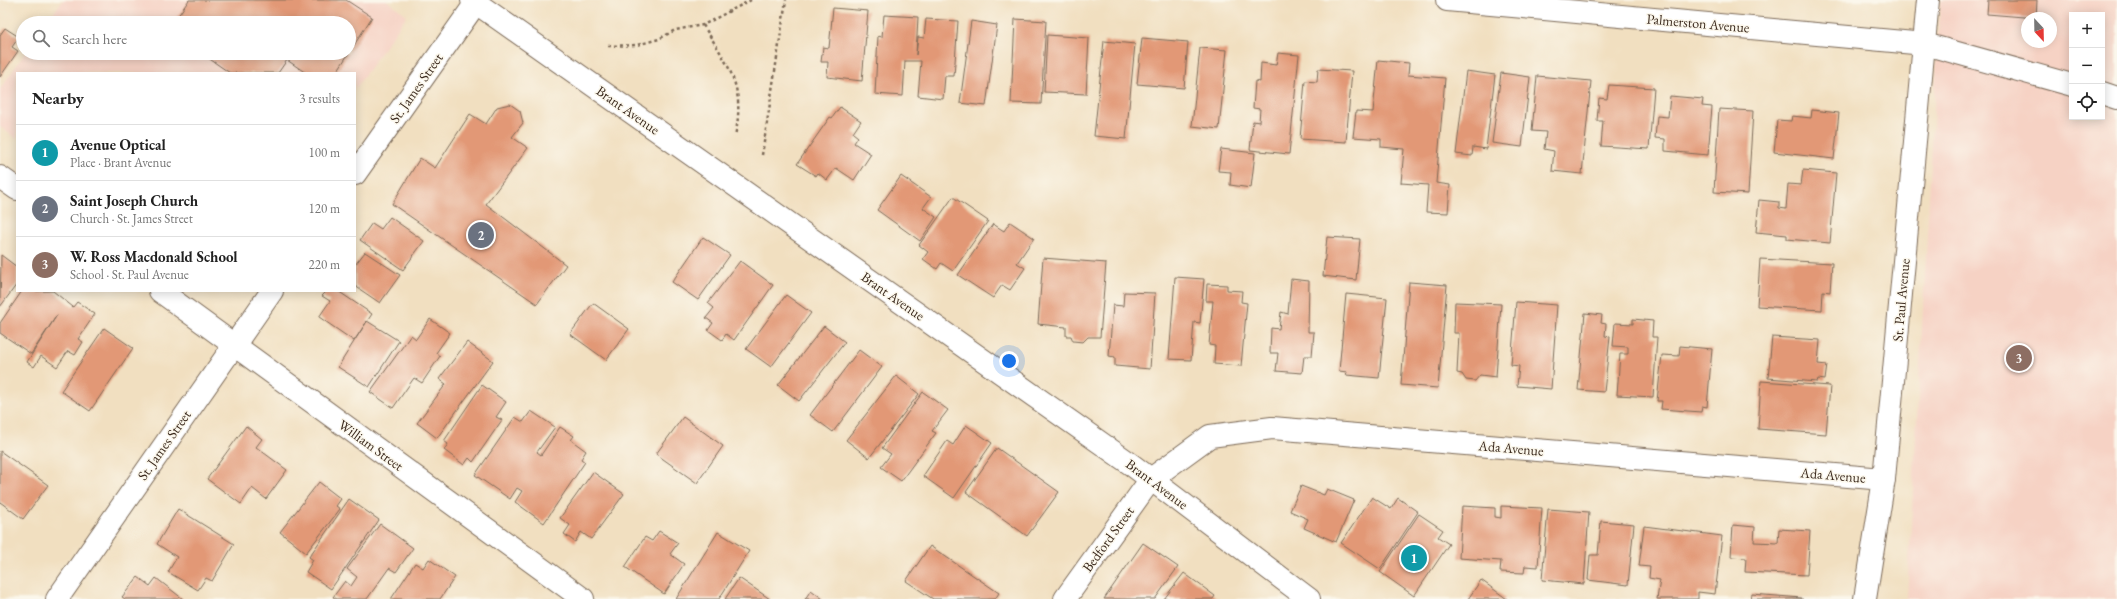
<!DOCTYPE html>
<html lang="en">
<head>
<meta charset="utf-8">
<style>
	:root { --surface:#fff; --page:#f6f6f6; --text:#222; --muted:#767676; --line:#e0e0e0; --accent:#d1495b }
	body { margin:0; font-family:"EB Garamond",serif; background:var(--page); color:var(--text) }
	.controls { position:absolute; right:12px; top:12px; display:grid; overflow:hidden; border-radius:0px; box-shadow:0 2px 10px #0003 }
	.controls button { width:36px; height:36px; display:grid; place-items:center; padding:0; border:0; border-bottom:1px solid var(--line); background:var(--surface); color:var(--text); font:20px sans-serif }
	.compass { position:absolute; left:2021px; top:12px; width:36px; height:36px; border-radius:50%; background:var(--surface); box-shadow:0 2px 10px #0003; rotate:158deg }
	.you { position:absolute; left:1009px; top:361px; width:14px; height:14px; margin:-10px; border:3px solid #fff; border-radius:50%; background:#1a73e8; box-shadow:0 0 0 6px #1a73e833 }
	.badge { display:grid; place-items:center; width:26px; height:26px; border-radius:50%; background:var(--accent); color:#fff; font-size:13px; font-weight:700 }
	.pin { position:absolute; translate:-50% -50%; border:2px solid #fff; box-shadow:0 1px 4px #0006 }
	.list { margin:0; padding:0; list-style:none }
	h2 { display:flex; justify-content:space-between; align-items:center; height:52px; margin:0; padding:0 16px; font-size:17px }
	h2 small { font-size:13px; font-weight:400; color:var(--muted) }
	.list li { display:grid; grid-template-columns:26px 1fr auto; gap:12px; align-items:center; box-sizing:border-box; height:56px; padding:0 16px; border-top:1px solid var(--line) }
	.list b { display:block; font-size:15px; white-space:nowrap }
	.list p { margin:0; font-size:13px; white-space:nowrap; color:var(--muted) }
	.list em { font-size:13px; font-style:normal; color:var(--muted) }
	.icon { flex:none; width:22px; height:22px; fill:none; stroke:currentColor; stroke-width:2; stroke-linecap:round; stroke-linejoin:round }
	.map { position:relative; flex:none; width:2117px; height:599px; overflow:hidden }
	.search { position:absolute; background:var(--surface); box-shadow:0 2px 10px #0003; left:16px; top:16px; width:340px; height:44px; display:flex; align-items:center; gap:10px; box-sizing:border-box; padding:0 14px; border-radius:22px; color:var(--muted); font-size:15px }
	.panel { position:absolute; background:var(--surface); box-shadow:0 2px 10px #0003; left:16px; top:72px; width:340px; height:220px; border-radius:0px }
	.map>svg:first-child { display:block }
	.built { fill:#f6d2c4; fill-rule:evenodd }
	.building { fill:#e29876 }
	.lines { fill:none; stroke-linecap:round; stroke-linejoin:round }
	.minor-casing { stroke:#7b6957; stroke-width:24 }
	.major-casing { stroke:#7b6957; stroke-width:24 }
	.path { stroke:#7b6957; stroke-width:2.5; stroke-dasharray:3 3; stroke-linecap:butt }
	.minor { stroke:#fff; stroke-width:22 }
	.major { stroke:#fff; stroke-width:22 }
	.labels { text-anchor:middle; dominant-baseline:central; stroke-width:3; stroke-linejoin:round; paint-order:stroke }
	.street-label { font-size:14px; fill:#3b2a1e; stroke:#fbf7ec }
</style>
</head>
<body>
<div class="map">
<svg width="2117" height="599" viewBox="0 0 2117 599">
	<rect width="100%" height="100%" fill="#fbf7ec"/>
	<filter id="ink" filterUnits="userSpaceOnUse"><feTurbulence type="fractalNoise" baseFrequency=".025" numOctaves="2"/><feDisplacementMap in="SourceGraphic" scale="8" xChannelSelector="R" yChannelSelector="G"/><feConvolveMatrix kernelMatrix="1 2 1 2 8 2 1 2 1" color-interpolation-filters="sRGB"/></filter>
	<filter id="wash" filterUnits="userSpaceOnUse"><feTurbulence type="fractalNoise" baseFrequency=".012" numOctaves="4" result="noise"/><feDisplacementMap in="SourceGraphic" scale="16" xChannelSelector="R" yChannelSelector="G"/><feGaussianBlur stdDeviation="0.9" result="paint"/><feColorMatrix in="noise" values="0 0 0 0 0 0 0 0 0 0 0 0 0 0 0 0 0 1.4 0 .05"/><feComposite in="paint" operator="in"/></filter>
	<g filter="url(#wash)">
		<rect width="100%" height="100%" fill="#f1dfc0"/>
		<path class="built" d="M63,0H386L407,15L355,89V73H17V139L0,127V89L25,53H349V23H46Z
			M1940,0H2117V599H1907ZM2072,15H2102V117H2072ZM2027,18H2051V42H2027Z"/>
		<g id="blocks">
			<path class="building" d="M189,0H346L372,17L349,53V23H173Z
				M1988,0H2037L2036,18L1987,14Z
				M833,8L868,11L862,81L827,77L828,62H821L823,47L829,48Z
				M884,15L918,17L916,55L918,37L924,38L926,19L958,21L954,76H945L943,99L918,96L921,61H905L903,96L875,94L878,36L882,37Z
				M1015,19L1046,21L1041,104L1011,103Z
				M971,21L997,25L986,106L960,103Z
				M5,28L19,37L12,47L18,51L0,77V35Z
				M1047,35L1089,38L1086,94L1044,92Z
				M1142,38L1188,42L1184,88L1137,84Z
				M1104,41L1135,44L1126,139L1094,136Z
				M1200,48L1227,50L1219,129L1192,126Z
				M201,53H349L336,73H306L287,60L278,73H230Z
				M1278,53L1299,55L1289,154L1250,150L1253,121L1259,122L1260,109L1253,108L1255,81L1260,82L1261,63L1276,65Z
				M1378,60L1409,63L1408,75L1445,78L1436,183L1450,185L1448,213L1426,212L1428,185L1401,183L1404,149L1381,147V139L1353,137L1356,111L1373,112Z
				M1318,69L1352,71L1346,142L1300,139L1305,81L1317,82Z
				M1466,71L1495,75L1486,149L1473,147L1472,156L1456,154Z
				M1501,73L1530,77L1522,147L1492,143Z
				M1537,76L1591,81L1582,174L1552,171L1554,151L1544,149L1546,132L1532,131Z
				M1609,85L1654,88L1649,149L1601,146L1603,121H1597L1599,98L1607,99Z
				M1670,96L1703,99L1702,106L1712,107L1708,155L1665,151V139L1655,138L1657,116L1668,117Z
				M510,104L520,111L523,123L512,137L528,148L486,204L566,265L537,304L392,204L420,158L435,168L470,114L486,124L497,107Z
				M840,107L861,121L853,133L858,137L854,143L871,154L854,180L836,168L827,180L818,173L816,176L797,164L830,117L832,118Z
				M1719,109L1753,111L1748,194L1714,192Z
				M1812,110L1839,113L1834,159L1774,152L1777,120L1791,121L1792,116L1811,118Z
				M1221,149L1255,153L1251,188L1230,185L1231,172L1218,171Z
				M1803,170L1836,173L1830,243L1787,239V235L1756,232L1759,200L1779,202V208L1786,209L1788,184L1801,185Z
				M901,176L931,197L923,208L936,217L920,241L877,210Z
				M953,197L988,221L953,271L941,263L937,269L923,259L928,252L919,245Z
				M390,217L424,241L403,270L360,240L372,223L381,229Z
				M1010,222L1034,238L1017,263L1025,268L1010,290L1002,285L993,298L958,275L993,224L1004,231Z
				M703,237L730,255L698,300L672,282Z
				M1327,237L1360,239L1356,280L1323,276Z
				M365,252L400,275L380,303L355,286V265Z
				M1,255L17,267V284L0,307Z
				M1043,258L1106,263L1100,337H1088L1083,342L1073,341L1071,336H1066V327L1038,324Z
				M1760,259L1832,263L1830,292L1823,291L1822,310L1757,306Z
				M740,261L773,285L734,340L726,334L722,340L708,330L713,323L706,318L714,308L708,303Z
				M1175,277L1204,279L1200,323L1194,322L1191,360L1169,359Z
				M1291,279L1309,281L1308,332H1314L1312,356H1304L1302,373L1276,371L1278,353H1270L1271,328L1279,329L1281,312L1288,314Z
				M1409,282L1447,285L1438,388L1401,385Z
				M1207,284L1227,285V290L1242,291L1241,302L1247,303L1241,366L1214,364L1215,346L1209,345L1213,301H1206Z
				M22,291H53L73,307L77,302L95,314L78,339L83,342L75,355L68,351L57,367L41,356L34,367L27,362L57,315L31,354L0,333V323Z
				M327,291H338L372,314L354,341L319,317L330,301L322,296Z
				M1124,292L1155,293L1150,369L1115,366V357L1109,356L1113,305L1123,306Z
				M1346,294L1387,298L1379,378L1346,375L1347,372L1339,371Z
				M786,295L811,313L771,367L746,349Z
				M1455,302L1501,304L1496,377L1480,375L1475,381L1466,380L1462,374L1457,373L1459,333H1454Z
				M1516,302L1557,305L1551,389L1517,386L1519,366L1511,365Z
				M593,303L629,329L606,360L570,334Z
				M1585,313L1602,315L1601,323L1606,324L1605,336L1610,337L1604,392L1578,390Z
				M430,319L450,333L436,353L440,356L422,383L414,378L393,408L370,392L411,335L416,339Z
				M1633,319L1653,321L1652,337H1657L1653,397L1617,395L1620,354H1628V347L1613,346L1615,323L1633,324Z
				M367,321L399,341L369,387L338,367Z
				M824,326L845,342L799,401L778,385Z
				M104,328L133,348L90,411L61,391Z
				M1772,337L1820,340L1818,364L1827,365L1825,380L1818,379L1817,382L1768,378Z
				M467,342L493,361L437,438L417,423L446,384L439,379Z
				M1680,346L1712,349L1707,407L1702,406L1701,412L1661,409L1662,401H1657L1662,355L1679,356Z
				M859,350L882,367L833,432L810,415Z
				M896,376L919,394L869,458L846,440Z
				M1761,381L1830,386L1826,434L1758,429Z
				M482,385L506,402L496,417L502,420L473,462L469,458L464,465L444,450L448,444L444,441Z
				M923,392L948,410L932,431L936,433L901,481L881,467L891,454L882,448Z
				M531,411L555,427L537,452L541,455L560,427L574,436L571,440L586,451L581,459L585,462L544,523L515,502L522,491L517,488L510,499L475,475L515,417L523,422Z
				M683,417L723,446L697,483L656,454Z
				M966,425L992,443L954,498L923,476L947,441L953,445Z
				M246,426L262,439L256,447L287,470L266,499L252,488L241,504L207,479Z
				M997,448L1059,492L1027,536L966,492Z
				M0,451L48,485L23,519L0,502Z
				M593,472L624,494L591,539L581,532L575,542L564,534L570,525L560,518Z
				M319,482L341,499L336,506L340,509L306,553L280,532Z
				M1301,486L1324,495L1327,489L1354,500L1336,542L1304,528L1308,519L1290,511Z
				M1372,497L1391,509L1398,498L1418,512L1380,569L1341,543Z
				M349,499L379,520L331,589L306,572L313,560L309,557Z
				M1462,506L1495,508V517L1501,518V506L1542,508L1538,567L1525,566L1524,573L1500,572L1501,561L1459,558Z
				M178,509L234,544L212,581L206,578L198,590L168,572L177,557L157,544Z
				M1548,509L1589,512L1584,584L1542,580Z
				M1419,514L1443,530L1438,537L1449,544L1414,596L1380,572Z
				M1601,521L1634,524L1628,585L1588,580L1590,555H1598Z
				M380,524L413,548L396,572L389,568L367,599H337L333,597L345,581L351,586L357,577L347,569Z
				M1733,525L1755,527L1754,542L1778,543L1779,529L1810,531L1807,575L1745,572L1746,558L1731,557Z
				M1644,526L1722,536L1715,594L1698,592V599H1657L1660,580L1649,578L1650,567L1639,566Z
				M659,531L678,543L670,554L684,564L664,594L625,567L645,537L652,541Z
				M718,532L749,551L719,599H676Z
				M1143,543L1178,567L1155,599H1104Z
				M930,546L999,593L995,599H933L906,581Z
				M429,559L455,577L440,599H391L415,563L423,568Z
				M1184,573L1215,596L1213,599H1164Z
				M138,577L150,586L156,578L183,599H125L122,597Z
				M739,578L770,599H725Z
				M1481,580L1507,599H1468Z
				M811,590L823,599H805Z
				M1752,594L1802,598V599H1751Z"/>
		</g>
	</g>
	<g filter="url(#ink)">
		<use href="#blocks" fill-opacity="0" stroke="#7b6957" stroke-width="1"/>
		<g class="lines">
			<g class="minor-casing">
				<path id="minor" d="M1447,0L1925,44L2072,85
					M2102,93L2117,98
					M355,174L478,0
					M0,177L17,189
					M160,291L583,599
					M57,599L272,291
					M1065,599L1151,479L1210,436L1272,428L1884,479"/>
			</g>
			<g class="major-casing">
				<path id="major" d="M472,0L1132,465L1309,599
					M1865,599L1884,479L1928,0"/>
			</g>
			<path class="path" d="M703,25C728,65 746,86 735,136
				M608,46L637,45L659,39L675,30L703,25L751,0
				M762,155L786,0"/>
			<use href="#minor" class="minor"/>
			<use href="#major" class="major"/>
		</g>
	</g>
	<g class="labels">
		<g class="street-label">
			<text transform="translate(1698 23) rotate(5)">Palmerston Avenue</text>
			<text transform="translate(416 88) rotate(-55)">St. James Street</text>
			<text transform="translate(628 110) rotate(35)">Brant Avenue</text>
			<text transform="translate(893 296) rotate(35)">Brant Avenue</text>
			<text transform="translate(1901 300) rotate(-85)">St. Paul Avenue</text>
			<text transform="translate(164 445) rotate(-55)">St. James Street</text>
			<text transform="translate(371 445) rotate(36)">William Street</text>
			<text transform="translate(1511 448) rotate(5)">Ada Avenue</text>
			<text transform="translate(1833 475) rotate(5)">Ada Avenue</text>
			<text transform="translate(1157 484) rotate(37)">Brant Avenue</text>
			<text transform="translate(1108 539) rotate(-54)">Bedford Street</text>
		</g>
	</g>
</svg>
<div class="controls">
<button>+</button>
<button>−</button>
<button><svg class="icon" aria-label="locate" viewBox="0 0 24 24"><circle cx="12" cy="12" r="6"/><path d="M12 2v4M12 18v4M2 12h4M18 12h4"/></svg></button>
</div>
<svg class="compass" viewBox="-18 -18 36 36"><path d="M0-13l5 13h-10z" fill="#e53935"/><path d="M0 13l5-13h-10z" fill="#767676"/></svg>
<div class="you"></div>
<div class="pin badge" style="left:1414px;top:558px;background:#0f9aa8">1</div>
<div class="pin badge" style="left:481px;top:235px;background:#6b7280">2</div>
<div class="pin badge" style="left:2019px;top:358px;background:#8d6e63">3</div>
<div class="search"><svg class="icon" aria-label="search" viewBox="0 0 24 24"><circle cx="10" cy="10" r="6"/><path d="M15 15l6 6"/></svg>Search here</div>
<section class="panel">
<h2>Nearby<small>3 results</small></h2>
<ul class="list">
<li><span class="badge" style="background:#0f9aa8">1</span><div><b>Avenue Optical</b><p>Place · Brant Avenue</p></div><em>100 m</em></li>
<li><span class="badge" style="background:#6b7280">2</span><div><b>Saint Joseph Church</b><p>Church · St. James Street</p></div><em>120 m</em></li>
<li><span class="badge" style="background:#8d6e63">3</span><div><b>W. Ross Macdonald School</b><p>School · St. Paul Avenue</p></div><em>220 m</em></li>
</ul>
</section>
</div>
</body>
</html>
